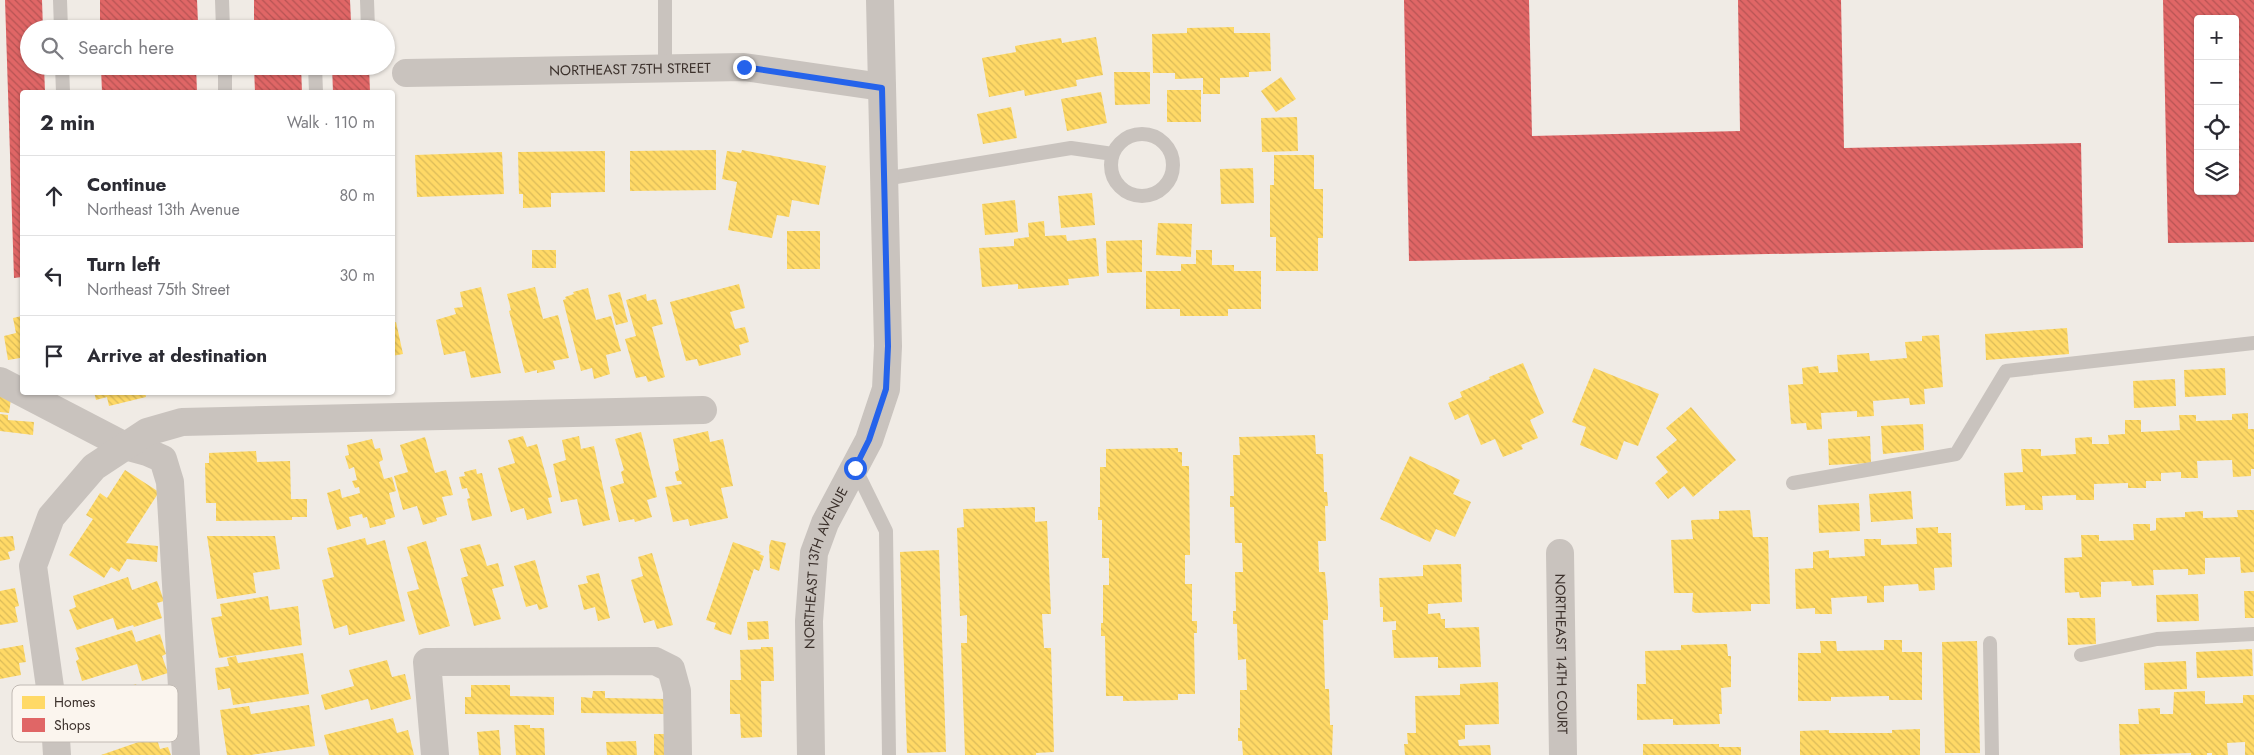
<!DOCTYPE html>
<html lang="en">
<head>
<meta charset="utf-8">
<style>
	:root { --surface:#fff; --page:#f2f2f3; --text:#2b2b33; --muted:#7c7c81; --line:#e1e1e2 }
	body { margin:0; font-family:Jost,sans-serif; background:var(--page); color:var(--text) }
	.controls { position:absolute; right:15px; top:15px; display:grid; overflow:hidden; border-radius:5px; box-shadow:0 1px 4px #0004 }
	.controls button { width:45px; height:45px; display:grid; place-items:center; padding:0; border:0; border-bottom:1px solid var(--line); background:var(--surface); color:var(--text); font:25px sans-serif }
	.stop { position:absolute; width:15px; height:15px; margin:-11px; border:4px solid #2563eb; border-radius:50%; background:#fff }
	.stop.end { background:#2563eb; border-color:#fff; box-shadow:0 1px 5px #0008 }
	.list { margin:0; padding:0; list-style:none }
	h2 { display:flex; justify-content:space-between; align-items:center; height:65px; margin:0; padding:0 20px; font-size:21px }
	h2 small { font-size:16px; font-weight:400; color:var(--muted) }
	.list li { display:grid; grid-template-columns:32px 1fr auto; gap:15px; align-items:center; box-sizing:border-box; height:80px; padding:0 20px; border-top:1px solid var(--line) }
	.list b { display:block; font-size:19px; white-space:nowrap }
	.list p { margin:0; font-size:16px; white-space:nowrap; color:var(--muted) }
	.list em { font-size:16px; font-style:normal; color:var(--muted) }
	.icon { flex:none; width:28px; height:28px; fill:none; stroke:currentColor; stroke-width:2; stroke-linecap:round; stroke-linejoin:round }
	.map { position:relative; flex:none; width:2254px; height:755px; overflow:hidden }
	.search { position:absolute; background:var(--surface); box-shadow:0 1px 4px #0004; left:20px; top:20px; width:375px; height:55px; display:flex; align-items:center; gap:12px; box-sizing:border-box; padding:0 18px; border-radius:28px; color:var(--muted); font-size:19px }
	.panel { position:absolute; background:var(--surface); box-shadow:0 1px 4px #0004; left:20px; top:90px; width:375px; height:305px; border-radius:5px }
	.map>svg:first-child { display:block }
	.homes { fill:url(#homes-back-hatch) }
	.shops { fill:url(#shops-back-hatch); fill-rule:evenodd }
	.lines { fill:none; stroke-linecap:round; stroke-linejoin:round }
	.service { stroke:#c9c3be; stroke-width:14 }
	.minor { stroke:#c9c3be; stroke-width:28 }
	.tertiary { stroke:#c9c3be; stroke-width:28 }
	.route { stroke:#2563eb; stroke-width:6 }
	.labels { text-anchor:middle; dominant-baseline:central; stroke-width:5; stroke-linejoin:round; paint-order:stroke }
	.street-label { font-size:14px; fill:#3b302b; stroke:#fbf5ee }
	.key { fill:#fbf5ee; stroke:#c1bab4; stroke-width:1 }
	.key-label { font-size:14px; fill:#3b302b }
</style>
</head>
<body>
<div class="map">
<svg width="2254" height="755" viewBox="0 0 2254 755">
	<defs>
		<pattern id="homes-back-hatch" width="6" height="6" patternUnits="userSpaceOnUse" patternTransform="scale(1.25)"><rect width="6" height="6" fill="#ffd966"/><path d="M-1 5l2 2M0 0l6 6M5-1l2 2" fill="none" stroke="#dbbb59"/></pattern>
		<pattern id="shops-back-hatch" width="6" height="6" patternUnits="userSpaceOnUse" patternTransform="scale(1.25)"><rect width="6" height="6" fill="#e06666"/><path d="M-1 5l2 2M0 0l6 6M5-1l2 2" fill="none" stroke="#b75454"/></pattern>
	</defs>
	<rect width="100%" height="100%" fill="#f0ebe5"/>
	<path class="homes" d="M1234,27V33H1270L1271,71L1249,72V77L1220,78V94H1203V78L1175,79V73H1153L1152,34L1187,33V28Z
		M1096,37L1103,75L1076,80L1077,86L1025,96L1024,90L989,97L982,58L1016,52L1015,46L1061,38L1062,43Z
		M1114,72H1150V104L1115,105Z
		M1281,77L1296,99L1276,112L1261,91Z
		M1167,90H1201V122H1167Z
		M1101,92L1107,123L1067,131L1061,99Z
		M1011,107L1017,138L983,144L977,114Z
		M1297,117L1298,151L1262,152L1261,118Z
		M716,150V190L630,191V151Z
		M742,150L826,166L819,205L792,200L789,217L777,215L772,238L728,230L737,182L722,179L727,151L741,153Z
		M605,151V192L551,193V207L523,208V194H519L518,152Z
		M502,152L504,194L417,197L415,155Z
		M1274,155H1314V189H1323V238H1318V271H1276V237H1270V185H1274Z
		M1253,168L1254,203L1221,204L1220,169Z
		M1092,193L1095,225L1061,228L1058,196Z
		M1015,200L1018,232L985,235L982,204Z
		M1044,221L1045,236L1066,235L1067,241L1096,238L1099,276L1068,279L1069,285L1018,289V284L982,287L979,248L1014,246V239L1029,237L1028,223Z
		M1158,223L1192,224L1191,257L1156,255Z
		M787,231H820V269H787Z
		M1142,240V272L1107,273L1106,241Z
		M532,250H556V268H532Z
		M1196,250H1212V265H1234V271H1261V309H1228V316H1180V309H1146V271H1181V264H1196Z
		M739,284L745,308L730,312L735,329L745,327L749,342L739,345L741,355L699,366L697,359L686,361L670,302Z
		M481,287L501,373L471,378L465,351L444,355L436,320L456,314L454,308L463,307L460,292Z
		M535,287L543,319L558,315L569,358L553,361L555,369L537,373V370L525,373L509,311L511,310L507,294Z
		M588,288L596,320L611,316L621,351L606,355L610,374L594,379L592,368L581,371L563,300L566,299L565,297L574,294L573,292Z
		M620,292L628,322L616,325L608,295Z
		M646,294L647,301L656,299L663,324L652,327L665,377L648,382L646,376L636,378L625,339L636,336L626,300Z
		M22,316V366H21L20,358L8,360L4,336L16,333L13,318Z
		M396,322L403,354L392,356V323Z
		M2067,328L2069,354L1986,360L1985,334Z
		M1939,335L1943,387L1924,389L1925,404L1910,405L1909,398L1873,401L1874,416L1857,417V411L1821,413L1822,429L1807,430L1806,423L1791,424L1788,385L1803,384L1802,368L1818,366L1819,373L1838,372L1837,355L1869,353L1870,361L1907,358L1905,342L1922,341V336Z
		M1523,363L1544,413L1530,420L1538,438L1521,445L1523,449L1503,457L1495,439L1481,445L1468,414L1455,420L1448,403L1462,397L1460,392L1490,379L1489,377Z
		M1594,368L1659,394L1638,446L1624,441L1617,460L1580,445L1586,427L1572,422Z
		M2225,368L2226,395L2185,397L2184,370Z
		M2175,379L2176,406L2134,408L2133,381Z
		M0,390L12,392L9,413L0,412Z
		M94,392H145L146,397L109,406L107,397L96,400Z
		M1691,407L1736,460L1693,497L1684,486L1668,499L1655,483L1668,472L1656,457L1677,440L1666,428Z
		M2248,413V429H2254V469H2251V476L2233,477L2232,460L2197,461L2198,478H2181V472L2161,473V481H2146V488H2128V483L2094,484V500H2076V495L2042,496L2043,510H2025V505L2006,506L2004,473L2023,472L2021,449H2041V456L2076,454L2075,438L2092,437V444H2109L2108,435L2125,434V420H2141V432L2180,430L2179,415H2196V421L2232,420V414Z
		M0,414L8,415V420L34,422L33,435L0,431Z
		M1923,424L1924,450L1883,454L1881,426Z
		M708,431L710,442L723,439L733,486L721,488L728,518L690,526L688,519L673,522L665,487L682,484L681,481H677L675,472L679,470L673,439Z
		M641,432L657,497L647,500L652,517L635,522L634,519L619,522L610,487L624,483L621,472L624,470L615,439Z
		M1315,435L1316,454H1323L1324,492H1327L1328,506H1325L1326,541H1318L1319,572H1325L1328,607V620H1323L1325,689H1329L1330,725H1333L1332,755H1243L1242,741H1238V728H1240V690H1247L1246,659L1238,660L1237,624H1233V611H1236L1235,572H1243L1242,543H1235L1234,507H1230V496H1234L1233,455H1240L1239,437Z
		M523,436L527,447L537,444L552,497L548,498L552,513L527,520L524,508L511,512L498,468L515,463L508,440Z
		M579,436L581,449L594,446L610,520L583,526L577,499L561,502L553,464L566,460L562,440Z
		M1870,436L1871,463L1829,465L1828,439Z
		M425,437L435,473L446,470L453,495L442,497L447,515L436,518L437,521L423,525L417,506L403,510L394,476L408,472L400,445Z
		M372,439L375,449L380,448L383,460L379,462L384,479L392,477L396,491L389,493L395,517L385,520L386,524L370,528L367,517L363,518L362,514L349,517L351,526L337,530L327,493L340,489L342,498L360,493L359,487L355,488L352,481L357,480L354,467L349,469L345,456L349,455L347,445Z
		M1178,448V452H1182V466H1189L1190,555H1185V584H1192V621H1197V633H1194L1195,694H1178V700L1123,701V696H1106L1105,636H1101V623H1103V585H1109V558H1102V520H1098V507H1100V467H1106V449Z
		M256,451L257,462L290,461L291,499H307V517H292V520L216,521V503H206L205,463H209V453Z
		M1410,456L1460,480L1453,494L1471,502L1455,537L1436,529L1430,542L1380,519Z
		M476,469L477,474L482,473L492,516L472,521L467,499L470,498L467,488L462,489L459,477L465,476L464,472Z
		M125,470L159,492L126,543L158,546L157,562L127,559L119,572L111,567L104,578L69,555L93,519L86,515L100,493L107,498Z
		M1911,491L1913,519L1871,522L1869,494Z
		M1859,503L1860,531L1819,533L1818,505Z
		M1035,507V522L1047,521L1051,614H1042L1044,648H1051L1054,752L1036,753V755H965L961,643H967V615L960,616L957,528L964,527L963,509Z
		M1750,510L1753,537H1768L1770,604H1751V611L1695,613L1692,611L1693,593H1674L1671,540L1693,539L1691,521L1692,520L1719,519V511Z
		M2237,510H2254V572L2241,573L2240,557L2205,558V574L2188,575V569L2153,570L2154,585L2132,586L2131,581L2101,582V597L2080,598L2079,592L2065,593L2064,558L2082,557L2081,535H2099V541L2134,540L2133,524H2150V531L2156,530V518L2185,517V512L2203,511V518L2238,517Z
		M1938,527V533H1951L1952,567L1934,568L1935,590L1919,591L1918,584L1884,586V602L1867,603V596L1831,598L1832,614H1815V608L1796,609L1795,569L1813,568V552L1829,550V558L1865,556L1864,539H1881V545L1917,544L1916,528Z
		M13,536L15,550L8,552L10,559L0,561V537Z
		M207,536H275L280,569L253,573L256,593L217,599Z
		M365,538L367,545L385,540L405,621L349,635L347,625L334,629L322,580L334,577L327,548Z
		M771,540L786,543L779,571L770,568L769,547Z
		M426,541L450,626L419,635L407,592L419,589L407,547Z
		M733,542L761,552L759,554L764,556L759,571L754,569L731,635L714,629L716,623L706,620Z
		M480,544L487,566L498,563L504,586L492,589L501,619L474,626L461,578L468,576L460,549Z
		M939,550L946,752L907,753L900,552Z
		M652,553L673,625L657,629L654,620L644,623L631,580L643,576L638,557Z
		M535,560L548,607L539,610L537,604L526,607L514,566Z
		M1461,564L1462,602L1428,604V614L1440,613L1441,619H1445V628L1479,627L1481,667L1438,668V657L1394,658L1392,630H1396V621L1383,622V607H1380L1379,578L1423,576V565Z
		M599,573L610,618L598,621L595,607L584,610L578,585L588,583L586,576Z
		M128,577L132,590L157,581L164,601L157,603L162,618L134,627L133,625L117,630L113,618L77,630L69,610L76,607L73,596Z
		M15,588L19,606L15,607L18,622L0,625V591Z
		M2244,591H2254V618H2245Z
		M2198,594L2199,621L2157,622L2156,595Z
		M268,596L270,610L298,606L302,645L219,658L211,618L222,616L220,604Z
		M2067,618H2095L2096,644L2068,645Z
		M768,621L769,639L748,640L747,622Z
		M132,630L136,642L160,634L166,654L162,656L168,673L142,681L137,664L82,681L76,661L79,659L75,648Z
		M1884,640H1902V652H1922V700H1889V696L1831,697V701H1798V653H1821L1820,641H1836L1837,651L1884,650Z
		M1977,641L1980,753H1945L1942,642Z
		M1727,644L1728,656H1731V687L1721,688L1722,714H1719L1720,724L1673,725V719L1637,720V684H1646L1645,651L1681,650V645Z
		M23,645L26,662L19,663L21,675L0,679V649Z
		M761,647H773L774,681H761L762,737L741,738L740,714H730V680H741L740,650L761,649Z
		M2252,649L2253,676L2197,678L2196,652Z
		M303,653L309,694L233,705L230,688L218,690L215,668L229,666L227,658L236,656L238,663Z
		M387,660L392,677L405,674L411,699L371,710L368,699L325,710L321,695L354,686L349,670Z
		M2186,661L2187,689L2145,690L2144,663Z
		M1498,682L1499,724L1465,725V739L1458,740L1459,746L1490,745L1491,755H1405L1404,744H1408L1407,733H1416L1415,696L1460,695V684Z
		M136,684L140,696L163,688L170,708L157,712L161,725L124,738L119,724L86,735L80,715L95,710L92,699Z
		M471,685H510V696L554,697V715L465,714V697H471Z
		M593,691H605V698L667,699V714L581,713V697L592,698Z
		M2205,691V704L2243,703V695H2254V755H2245V742L2227,743L2228,755H2212V753H2207V755H2191V753L2120,755L2119,724H2139L2138,709L2160,708V714H2173L2174,692Z
		M309,705L315,746L251,755H227L220,710L249,706L251,714Z
		M393,718L397,733L408,730L414,755H329L324,735Z
		M514,725H530V728H544L545,755H516Z
		M1920,729V755H1800V731L1829,730V733H1892V730Z
		M499,730L501,755H479L477,732Z
		M654,734H672V755H654Z
		M156,736L160,749L168,747L171,755H101Z
		M636,741L637,755H607L606,742Z
		M1643,744H1719V747H1741V755H1643Z"/>
	<path class="shops" d="M5,0H42L43,29H29V66H44L45,92H22V277L14,278Z
		M100,0H197L198,23L100,26Z
		M254,0H350L351,22L254,25Z
		M1404,0H1529L1532,136L1740,131L1738,0H1841L1844,148L2081,143L2083,248L1409,261Z
		M2163,0H2254V242L2168,243ZM2198,19H2235V191H2198Z
		M196,66L197,92H102L101,68Z
		M301,66L302,92H255L254,67Z
		M332,66H369L370,92H333Z"/>
	<g class="lines">
		<path class="service" d="M60,0L61,29
			M222,0L223,29
			M367,0L368,29
			M665,0V68
			M62,66L63,92
			M225,66V92
			M315,66L316,92
			M1111 165a31 31 0 1 1 62 0a31 31 0 1 1-62 0Z
			M884,179L1071,148L1113,154
			M855,468L886,531L889,755
			M1793,483L1956,454L2006,371L2254,343
			M1990,643L1992,755
			M2081,655L2157,639L2254,634"/>
		<g class="minor">
			<path id="s1" d="M406,73L744,67L882,87"/>
			<path d="M0,381L125,446L147,452L163,459L170,482L186,755"/>
			<path id="s2" d="M1560,553L1563,755"/>
			<path d="M57,755L55,723L33,566L51,517L94,467L147,432L182,422L703,410"/>
			<path d="M435,755L427,662L655,661L671,669L677,691L678,755"/>
		</g>
		<path class="tertiary" id="s3" d="M811,755L809,621L814,553L825,523L869,440L886,389L888,346L880,0"/>
	</g>
	<g class="lines">
		<path class="route" d="M744,67L882,88L888,346L886,389L869,440L855,468"/>
	</g>
	<g class="labels">
		<g class="street-label">
			<text stroke="none"><textPath href="#s1" startOffset="224">NORTHEAST 75TH STREET</textPath></text>
			<text stroke="none"><textPath href="#s3" startOffset="190">NORTHEAST 13TH AVENUE</textPath></text>
			<text stroke="none"><textPath href="#s2" startOffset="101">NORTHEAST 14TH COURT</textPath></text>
		</g>
	</g>
	<rect x="12" y="685" width="166" height="57" rx="8" class="key"/>
	<rect x="22" y="696" width="23" height="13" fill="#ffd966"/>
	<rect x="22" y="718" width="23" height="14" fill="#e06666"/>
	<g class="key-label">
		<text x="54" y="707">Homes</text>
		<text x="54" y="730">Shops</text>
	</g>
</svg>
<div class="controls">
<button>+</button>
<button>−</button>
<button><svg class="icon" aria-label="locate" viewBox="0 0 24 24"><circle cx="12" cy="12" r="6"/><path d="M12 2v4M12 18v4M2 12h4M18 12h4"/></svg></button>
<button><svg class="icon" aria-label="layers" viewBox="0 0 24 24"><path d="M12 4l9 5-9 5-9-5zM3 14l9 5 9-5"/></svg></button>
</div>
<div class="stop" style="left:855px;top:468px"></div>
<div class="stop end" style="left:744px;top:67px"></div>
<div class="search"><svg class="icon" aria-label="search" viewBox="0 0 24 24"><circle cx="10" cy="10" r="6"/><path d="M15 15l6 6"/></svg>Search here</div>
<section class="panel">
<h2>2 min<small>Walk · 110 m</small></h2>
<ul class="list">
<li><svg class="icon" aria-label="ahead" viewBox="0 0 24 24"><path d="M12 20V5M6 11l6-6 6 6"/></svg><div><b>Continue</b><p>Northeast 13th Avenue</p></div><em>80 m</em></li>
<li><svg class="icon" aria-label="left" viewBox="0 0 24 24"><path d="M17 20v-9H6M10 6l-5 5 5 5"/></svg><div><b>Turn left</b><p>Northeast 75th Street</p></div><em>30 m</em></li>
<li><svg class="icon" aria-label="arrive" viewBox="0 0 24 24"><path d="M6 21V4h12l-3 4 3 4H6"/></svg><div><b>Arrive at destination</b></div></li>
</ul>
</section>
</div>
</body>
</html>
